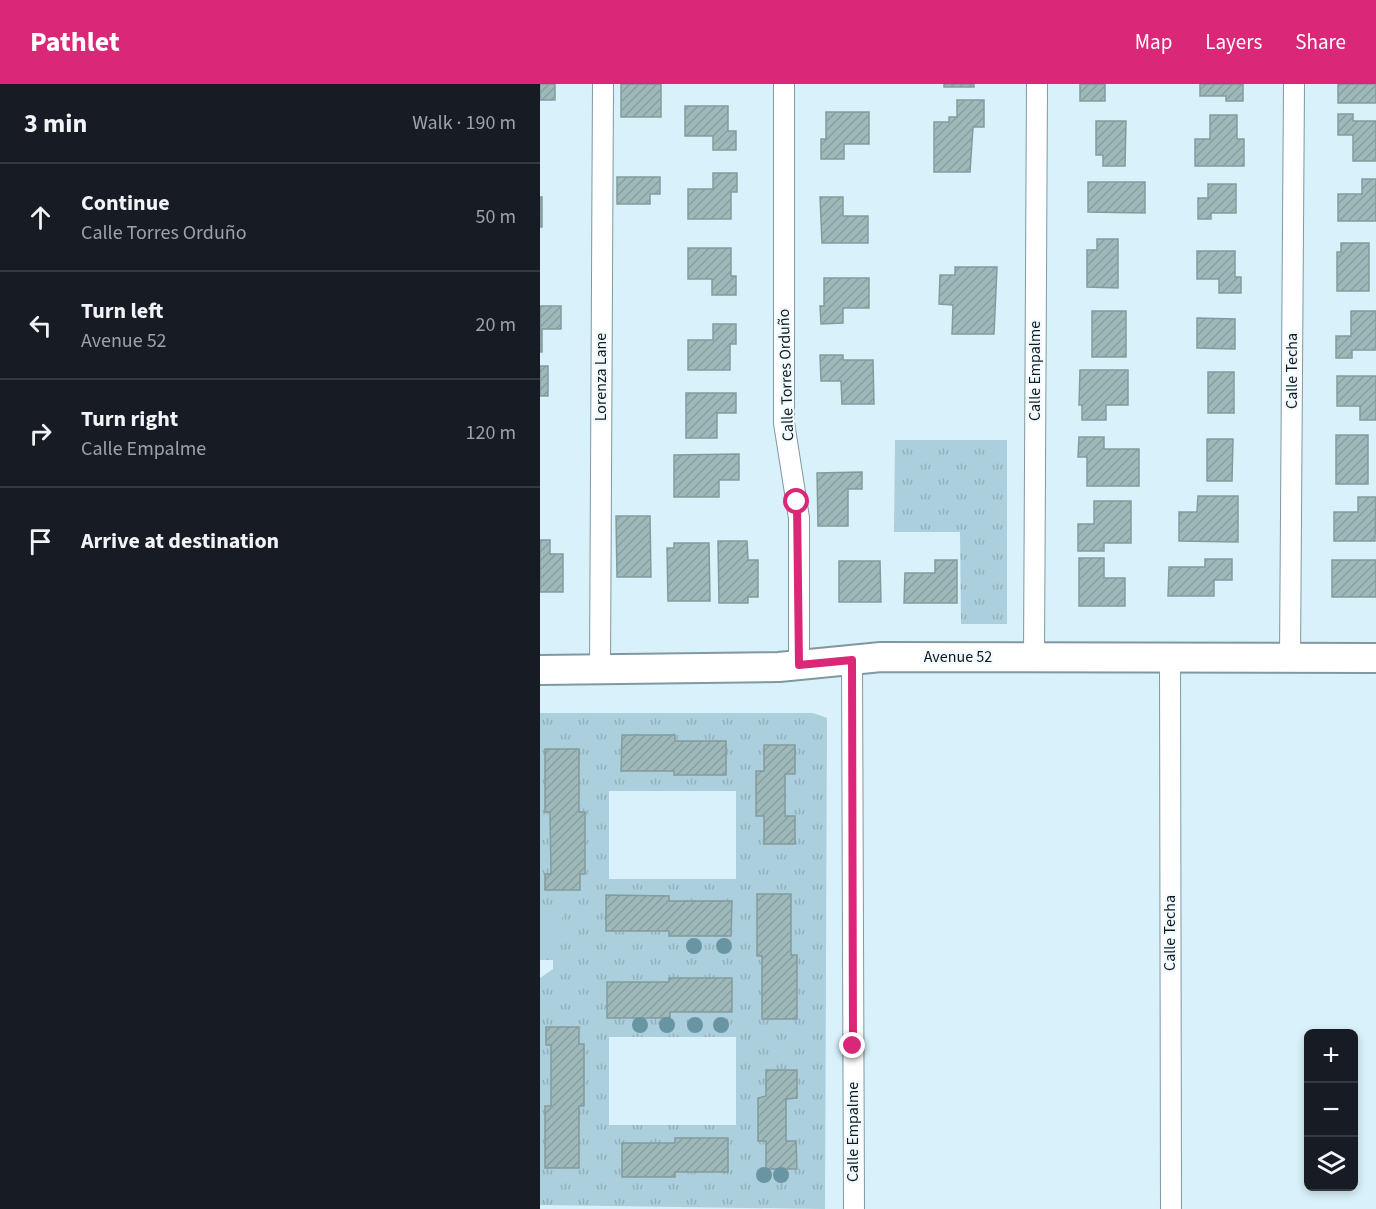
<!DOCTYPE html>
<html lang="en">
<head>
<meta charset="utf-8">
<style>
	:root { --surface:#171b24; --page:#20242c; --text:#f1f3f6; --muted:#9ea1a6; --line:#363941; --accent:#db2777 }
	body { margin:0; font-family:"Source Sans 3",sans-serif; background:var(--page); color:var(--text) }
	.controls { position:absolute; right:18px; bottom:18px; display:grid; overflow:hidden; border-radius:9px; box-shadow:0 3px 9px #0003 }
	.controls button { width:54px; height:54px; display:grid; place-items:center; padding:0; border:0; border-bottom:2px solid var(--line); background:var(--surface); color:var(--text); font:30px sans-serif }
	.stop { position:absolute; width:18px; height:18px; margin:-14px; border:4px solid #db2777; border-radius:50%; background:#fff }
	.stop.end { background:#db2777; border-color:#fff; box-shadow:0 2px 6px #0008 }
	.list { margin:0; padding:0; list-style:none }
	h2 { display:flex; justify-content:space-between; align-items:center; height:78px; margin:0; padding:0 24px; font-size:26px }
	h2 small { font-size:20px; font-weight:400; color:var(--muted) }
	.list li { display:grid; grid-template-columns:39px 1fr auto; gap:18px; align-items:center; box-sizing:border-box; height:108px; padding:0 24px; border-top:2px solid var(--line) }
	.list b { display:block; font-size:22px; white-space:nowrap }
	.list p { margin:0; font-size:20px; white-space:nowrap; color:var(--muted) }
	.list em { font-size:20px; font-style:normal; color:var(--muted) }
	.icon { flex:none; width:33px; height:33px; fill:none; stroke:currentColor; stroke-width:2; stroke-linecap:round; stroke-linejoin:round }
	.map { position:relative; flex:none; width:836px; height:1125px; overflow:hidden }
	header { display:flex; align-items:center; gap:36px; box-sizing:border-box; height:84px; padding:0 30px; background:var(--accent); color:#fff }
	header strong { font-size:28px }
	nav { display:flex; gap:33px; margin-inline-start:auto; font-size:21px }
	main { display:flex }
	aside { flex:1; background:var(--surface) }
	.map>svg:first-child { display:block }
	.grass { fill:url(#grass-tufts); fill-rule:evenodd }
	.pitch { fill:#abcfdc }
	.building { fill:url(#building-hatch); stroke:#829c9e; stroke-width:1.5 }
	.lines { fill:none; stroke-linecap:round; stroke-linejoin:round }
	.minor-casing { stroke:#8198a1; stroke-width:22 }
	.secondary-casing { stroke:#8198a1; stroke-width:32 }
	.minor { stroke:#fff; stroke-width:20 }
	.secondary { stroke:#fff; stroke-width:28 }
	.tree { fill:#6995a3 }
	.route { stroke:#db2777; stroke-width:8 }
	.labels { text-anchor:middle; dominant-baseline:central; stroke-width:4.5; stroke-linejoin:round; paint-order:stroke }
	.street-label { font-size:16px; fill:#111a1d; stroke:#f1fbff }
</style>
</head>
<body>
<header>
<strong>Pathlet</strong>
<nav><a>Map</a><a>Layers</a><a>Share</a></nav>
</header>
<main>
<aside>
<h2>3 min<small>Walk · 190 m</small></h2>
<ul class="list">
<li><svg class="icon" aria-label="ahead" viewBox="0 0 24 24"><path d="M12 20V5M6 11l6-6 6 6"/></svg><div><b>Continue</b><p>Calle Torres Orduño</p></div><em>50 m</em></li>
<li><svg class="icon" aria-label="left" viewBox="0 0 24 24"><path d="M17 20v-9H6M10 6l-5 5 5 5"/></svg><div><b>Turn left</b><p>Avenue 52</p></div><em>20 m</em></li>
<li><svg class="icon" aria-label="right" viewBox="0 0 24 24"><path d="M7 20v-9h11M14 6l5 5-5 5"/></svg><div><b>Turn right</b><p>Calle Empalme</p></div><em>120 m</em></li>
<li><svg class="icon" aria-label="arrive" viewBox="0 0 24 24"><path d="M6 21V4h12l-3 4 3 4H6"/></svg><div><b>Arrive at destination</b></div></li>
</ul>
</aside>
<div class="map">
<svg width="836" height="1125" viewBox="0 0 836 1125">
	<defs>
		<pattern id="grass-tufts" width="24" height="20" patternUnits="userSpaceOnUse" patternTransform="scale(1.5)"><rect width="24" height="20" fill="#abcfdc"/><path d="M3 7l-1-3M5 7V3M7 7l1-3M15 17l-1-3M17 17v-4M19 17l1-3" fill="none" stroke="#92b1bc"/></pattern>
		<pattern id="building-hatch" width="6" height="6" patternUnits="userSpaceOnUse" patternTransform="scale(1.5)"><rect width="6" height="6" fill="#9fb9bb"/><path d="M-1 1l2-2M0 6l6-6M5 7l2-2" fill="none" stroke="#889ea0"/></pattern>
	</defs>
	<rect width="100%" height="100%" fill="#d8f1fa"/>
	<path class="grass" d="M355,356H467V540H421L420,448H354Z
		M0,629H273L287,634L285,1125L0,1121V894L13,885V876H0V853L22,852V829H0ZM69,707H196V795H69ZM69,953H196V1041H69Z"/>
	<path class="pitch" d="M0,829H22V853H0Z"/>
	<path class="building" d="M0,0H15V16H0Z
		M81,0H121V33H81Z
		M404,0H434V3H404Z
		M540,0H565V17H540Z
		M660,0H703V17H686V12H660Z
		M798,0H836V19H798Z
		M417,16H444V43H433L430,88H394V38H409V33H417Z
		M145,22H188V47H196V66H173V52H145Z
		M286,28H329V60H304V75H281V55H286Z
		M798,30H813V37H836V77H813V51H798Z
		M670,31H697V55H704V82H655V55H670Z
		M556,37H586L585,82H563V71H556Z
		M173,89H197V108H191V135H148V105H173Z
		M77,93H120V110H110V120H77Z
		M822,95H836V137H798V110H822Z
		M548,98H605V129L548,128Z
		M668,100H696V129H671V135H658V114H668Z
		M0,113H2V143H0Z
		M280,113H303V132H328V159H282Z
		M557,155H578V204L547,203V166H557Z
		M801,159H829V207H797V168H801Z
		M148,164H191V192H196V211H172V195H148Z
		M657,167H695V193H701V209H679V195H657Z
		M415,183H457L454,250H412L413,221L399,220L400,191H415Z
		M284,194H329V224H303V239L281,240L280,222H284Z
		M0,222H21V245H2V268H0Z
		M552,227H586V273H552Z
		M811,227H836V266H812V274H796V252H811Z
		M657,234L695,235V265L657,264Z
		M173,240H196V260H190V286H148V256H173Z
		M280,271H303V276H333L334,320H302L301,297H281Z
		M0,282H8V312H0Z
		M540,286H588V321H566V336H542V321H539Z
		M668,288H694V329H668Z
		M797,292H836V336H820V322H797Z
		M146,309H196V329H177V354H146Z
		M796,351H828V400H796Z
		M539,353H564V365H599V402H547V373H538Z
		M667,355H693L692,397H667Z
		M199,370V396H179V413H134V371Z
		M322,388V405H308V442H278L277,389Z
		M658,412H698V458L639,457V428H657Z
		M818,413H836L835,457H794V428H818Z
		M554,417H591V459H564V467H538V440H554Z
		M76,432H110L111,493H77Z
		M0,456H10V470H23V508H0Z
		M178,457H207L208,476H218V513H208V519H179Z
		M134,459H169L170,517H128L127,464H134Z
		M539,474H564V494H585V522H539Z
		M665,475H692V496H674V512H628L629,483H665Z
		M395,476H417V519H364L365,489H395Z
		M792,476H836V513H792Z
		M299,477H340L341,518H299Z
		M82,651H135V657H186V691H134V687H81Z
		M224,661H255V690H245V732H255V760H224V732H216V687H224Z
		M5,665H39V728H45V790H40V806H5V790H11L10,728H5Z
		M217,810H251V871H257V935H222V872H217Z
		M66,811L129,812V817H192L191,852H129V847H66Z
		M129,894H192V928H130V934H67V898H129Z
		M6,943H39V960H44V1022H39V1084H5V1022H11V961H6Z
		M226,986H257V1014L246,1015V1057H256L257,1085H226V1057H218V1014L226,1012Z
		M135,1054H188V1088H135V1093H82V1059H135Z"/>
	<g class="lines">
		<g class="minor-casing">
			<path id="minor" d="M244,0V339L259,434V581
				M494,573L497,0
				M630,573L631,1125
				M750,574L754,0
				M312,576L314,1125
				M60,586L63,0"/>
		</g>
		<g class="secondary-casing">
			<path id="secondary" d="M0,586L239,583L341,573L836,574"/>
		</g>
		<use href="#minor" class="minor"/>
		<use href="#secondary" class="secondary"/>
	</g>
	<g class="tree">
		<circle cx="154" cy="862" r="8"/>
		<circle cx="184" cy="862" r="8"/>
		<circle cx="100" cy="941" r="8"/>
		<circle cx="127" cy="941" r="8"/>
		<circle cx="155" cy="941" r="8"/>
		<circle cx="181" cy="941" r="8"/>
		<circle cx="224" cy="1091" r="8"/>
		<circle cx="241" cy="1091" r="8"/>
	</g>
	<g class="lines">
		<path class="route" d="M257,418L259,581L312,576L313,962"/>
	</g>
	<g class="labels">
		<g class="street-label">
			<text transform="translate(495 287) rotate(-90)">Calle Empalme</text>
			<text transform="translate(752 287) rotate(-90)">Calle Techa</text>
			<text transform="translate(246 291) rotate(-92)">Calle Torres Orduño</text>
			<text transform="translate(61 293) rotate(-90)">Lorenza Lane</text>
			<text x="418" y="573">Avenue 52</text>
			<text transform="translate(630 849) rotate(-90)">Calle Techa</text>
			<text transform="translate(313 1048) rotate(-90)">Calle Empalme</text>
		</g>
	</g>
</svg>
<div class="controls">
<button>+</button>
<button>−</button>
<button><svg class="icon" aria-label="layers" viewBox="0 0 24 24"><path d="M12 4l9 5-9 5-9-5zM3 14l9 5 9-5"/></svg></button>
</div>
<div class="stop" style="left:257px;top:418px"></div>
<div class="stop end" style="left:313px;top:962px"></div>
</div>
</main>
</body>
</html>
